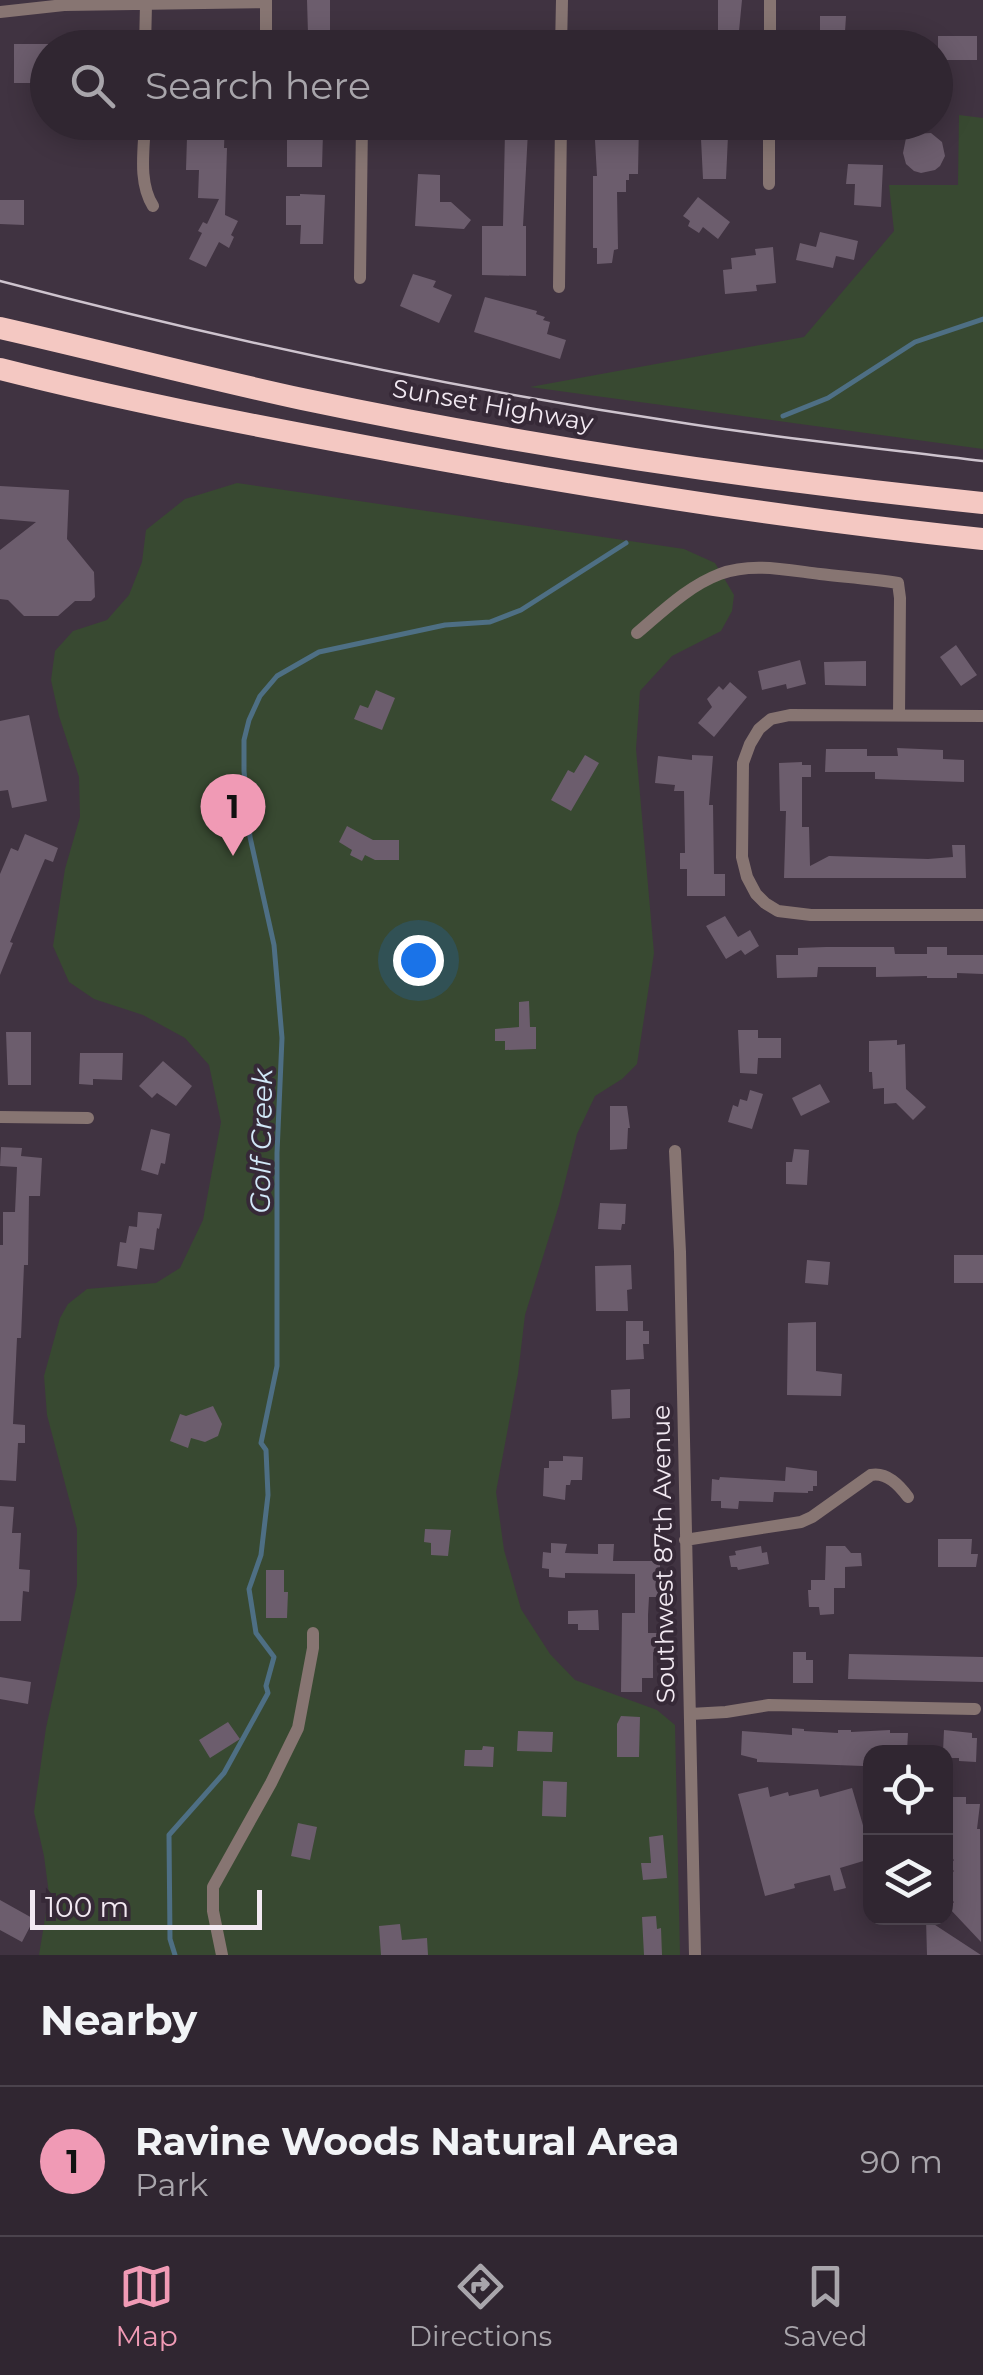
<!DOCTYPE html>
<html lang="en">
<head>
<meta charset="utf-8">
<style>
	:root { --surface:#302631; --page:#3c323d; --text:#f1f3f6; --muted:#a8a5ab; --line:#4b434d; --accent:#f09ab5 }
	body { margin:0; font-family:Montserrat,sans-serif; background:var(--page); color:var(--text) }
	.controls { position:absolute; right:30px; bottom:30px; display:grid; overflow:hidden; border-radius:20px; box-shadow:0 5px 25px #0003 }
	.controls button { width:90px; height:90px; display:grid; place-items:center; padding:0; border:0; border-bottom:2px solid var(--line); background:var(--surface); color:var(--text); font:50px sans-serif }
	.scale { position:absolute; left:30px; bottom:25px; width:232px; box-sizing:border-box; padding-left:10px; border:5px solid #f2e9f2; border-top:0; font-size:28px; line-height:35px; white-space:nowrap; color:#f2e9f2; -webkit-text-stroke:8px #362937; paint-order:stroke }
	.you { position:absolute; left:418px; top:960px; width:35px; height:35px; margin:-25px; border:8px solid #fff; border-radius:50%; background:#1a73e8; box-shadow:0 0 0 15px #1a73e833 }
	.badge { display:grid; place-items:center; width:65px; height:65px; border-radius:50%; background:var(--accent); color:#111; font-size:32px; font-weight:700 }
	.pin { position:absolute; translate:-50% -82px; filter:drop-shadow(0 2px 5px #0008) }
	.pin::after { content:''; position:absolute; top:52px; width:35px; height:30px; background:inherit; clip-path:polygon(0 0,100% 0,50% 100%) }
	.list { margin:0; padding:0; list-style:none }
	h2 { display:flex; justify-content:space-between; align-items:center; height:130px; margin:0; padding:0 40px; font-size:42px }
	h2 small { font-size:32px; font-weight:400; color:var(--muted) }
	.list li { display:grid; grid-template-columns:65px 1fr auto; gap:30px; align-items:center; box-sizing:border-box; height:150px; padding:0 40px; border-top:2px solid var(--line) }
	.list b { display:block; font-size:38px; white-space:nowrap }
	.list p { margin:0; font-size:32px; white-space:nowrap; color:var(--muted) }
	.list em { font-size:32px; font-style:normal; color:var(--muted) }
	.icon { flex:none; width:55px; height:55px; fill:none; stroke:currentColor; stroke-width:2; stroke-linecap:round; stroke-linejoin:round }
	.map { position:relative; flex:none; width:983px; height:1955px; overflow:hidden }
	.search { position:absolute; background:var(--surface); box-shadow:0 5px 25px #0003; left:30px; right:30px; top:30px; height:110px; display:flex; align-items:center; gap:25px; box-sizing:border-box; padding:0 35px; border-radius:55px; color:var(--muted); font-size:38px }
	.sheet { height:280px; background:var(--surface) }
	nav { display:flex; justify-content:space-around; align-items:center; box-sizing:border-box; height:140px; border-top:2px solid var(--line); background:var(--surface); font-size:28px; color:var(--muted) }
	nav a { display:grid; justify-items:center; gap:5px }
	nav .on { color:var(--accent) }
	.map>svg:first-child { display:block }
	.green { fill:#384931 }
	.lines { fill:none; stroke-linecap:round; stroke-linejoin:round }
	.stream { stroke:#4e6f84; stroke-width:5 }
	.building { fill:#6c5d6d }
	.minor { stroke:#877572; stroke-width:12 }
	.motorway { stroke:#f4c8c2; stroke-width:22 }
	.tram { stroke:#cec4ce; stroke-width:2.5 }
	.labels { text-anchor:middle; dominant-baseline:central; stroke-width:8; stroke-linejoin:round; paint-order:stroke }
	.street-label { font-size:25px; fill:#f2e9f2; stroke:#362937 }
	.water-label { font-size:28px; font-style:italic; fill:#d1e8f8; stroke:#362937 }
</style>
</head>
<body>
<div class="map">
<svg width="983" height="1955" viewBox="0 0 983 1955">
	<rect width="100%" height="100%" fill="#403341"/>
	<path class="green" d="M959,115L983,118V449L530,387L804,337L894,231L889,185H958Z
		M237,483L684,549L715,563L734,595L732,611L721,631L672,656L640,691L636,749L654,953L637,1064L622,1079L595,1096L577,1134L559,1205L525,1315L518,1374L496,1492L504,1550L521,1609L550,1654L575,1680L657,1710L675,1725L680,1955H39L49,1894L44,1856L34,1812L46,1728L77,1585V1529L47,1415L44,1376L60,1318L68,1304L87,1289L156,1283L180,1268L203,1220L221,1122L209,1065L185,1038L143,1015L94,999L69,982L53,946L65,869L80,817L79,777L59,716L51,680L55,651L73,631L107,620L129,595L142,562L146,530L185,499Z"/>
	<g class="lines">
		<path class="stream" d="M783,416L828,398L915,342L983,319
			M175,1955L170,1939L169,1835L224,1773L268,1693L266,1686L274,1657L256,1633L249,1589L261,1555L268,1495L266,1450L261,1443L277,1366V1153L282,1038L274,945L250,837L244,771V740L249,720L260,696L277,676L319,652L445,625L490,622L521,610L626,543"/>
	</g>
	<path class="building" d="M307,0H330V33L308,34Z
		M718,0H742L739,31H718Z
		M820,16H846L844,48H824V37L820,36Z
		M938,36H977V60H938Z
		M14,44H48V83H14Z
		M183,122H225L224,148H227L225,215L238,221L231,235L234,237L229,248L219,242L206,267L189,259L202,233L198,231L203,222L207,224L219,199L198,198L199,170H186L187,137H183Z
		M291,122H320V133H323L322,167H287V132H291Z
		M594,122H639L638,174H629V180H626V192H617L618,249L614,250L612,263L597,264V248H593V176H597Z
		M690,122H723V136H728L726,179H703L701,139L690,138Z
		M908,128L914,134L931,133L942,142L945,156L940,166L935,170L921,173L914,171L906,164L903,153Z
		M505,131H528L523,226H526V276L482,275V226H503Z
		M848,164L883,165L881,207L854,205L855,184H846Z
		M418,174L440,175V202H451L471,220L464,229L415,226Z
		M300,194L325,195L323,244H300L301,225H286V196H300Z
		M698,197L730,222L718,239L703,227L699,233L688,226L690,221L683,216Z
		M0,200H24V225L0,224Z
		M820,232L858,241L854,260L836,256L833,268L796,260L800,243L816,247Z
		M773,247L776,283L756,285L757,291L725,294L723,270L732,269L731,258L756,255L755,249Z
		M413,274L436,281L433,287L452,295L439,323L400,306Z
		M485,297L537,311L536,314L545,317L543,320L550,322L547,334L566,340L560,359L474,332Z
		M0,486L69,490L67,539L94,572L95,597L91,601H75L58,616H24L8,600L0,599V550L36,522L0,519Z
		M956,645L977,675L961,686L940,657Z
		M800,660L806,684L787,689L786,684L762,690L758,671Z
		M866,661V686L825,685L824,662Z
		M730,682L747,697L714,737L698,723L712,707L707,699L719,686L723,690Z
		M376,690L395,698L382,730L354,719L360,705L368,708Z
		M29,715L47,801L12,808L8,790L0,791V721Z
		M897,748L943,750V759L964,760V782L875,779V772H825L826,749H867V756H898Z
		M585,755L599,763L571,811L551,800L568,770L574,773Z
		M692,755L713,756L709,805H713L714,874H725V896H687V869H680V853H685L684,791H674L675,785L655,783L658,756L692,760Z
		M802,762V765H811V777H802V827H809L810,866L829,856L928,859L953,857L952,845H965L966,878H784L786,811H780L779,763Z
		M347,826L373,840H399V860H375L365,855L362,861L350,855L352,850L339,842Z
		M25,834L58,848L53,862L45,859L10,942L13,943L0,975V874L11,848L18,851Z
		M725,916L738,937L750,930L759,946L745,955L741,950L726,959L706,926Z
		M826,947H894L895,954H927V947H947V955H983V974L957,973V978H927V976L876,977V967H818L817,977L777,978L776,955H798V948Z
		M529,1001L530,1027H536V1049L505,1050V1041H495V1029L519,1027V1002Z
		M738,1030H758V1038H781V1058H758L757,1074L740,1073Z
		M6,1032H31V1085H8Z
		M897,1040V1045L905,1044L906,1089L926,1107L913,1120L896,1103L884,1104V1088L873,1089L872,1072H869V1041Z
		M80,1053H123L122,1080L93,1079V1085L79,1084Z
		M163,1061L192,1086L176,1106L157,1093L152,1098L139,1086Z
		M820,1084L830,1102L801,1116L792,1098Z
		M750,1090L763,1094L752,1129L728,1122L733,1105L738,1107L740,1099L747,1101Z
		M610,1106H627L630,1128H628L627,1149L610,1150Z
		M151,1129L170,1134L165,1164L161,1163L158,1175L141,1170Z
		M1,1147L22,1148L21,1156L42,1158L40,1196H29L28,1265H24L21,1338H17L13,1424L25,1425V1443H18L16,1481L0,1480V1245H3V1212H15L17,1167L0,1166Z
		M794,1149L809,1150L807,1185L786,1184V1162H792Z
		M600,1203L626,1204L625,1224H622L621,1230L598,1229Z
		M138,1212L162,1214L159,1229L157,1228L154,1250L140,1248L137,1269L117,1266L120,1242L126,1243L129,1226L137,1227Z
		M954,1255H983V1283H954Z
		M807,1260L830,1262L828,1285L805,1283Z
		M631,1265L632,1289L627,1290L628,1311H596L595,1266Z
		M626,1321H643V1331H649V1344H643L644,1359L626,1360Z
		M816,1322V1371L842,1374L841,1396L787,1395L788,1323Z
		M630,1389V1418L612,1419L611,1390Z
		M213,1406L222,1424L218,1436L205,1442L191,1438L188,1448L170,1441L180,1414L186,1416Z
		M563,1456L583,1457L582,1480H571L570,1485H566L565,1500L543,1496L544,1468H549V1461H563Z
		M786,1467L817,1471V1486H813V1491H808V1493L774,1492L773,1502L739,1501L738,1509L721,1508V1501H711L712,1479L719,1480L720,1477L785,1481Z
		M0,1506L14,1507L12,1533H21L19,1569L30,1570L29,1592L23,1591L21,1621H0Z
		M425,1529L451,1530L448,1556L431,1555V1543L424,1542Z
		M938,1539H972L971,1554H978L976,1567H938Z
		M551,1543L567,1544L565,1553L598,1554V1544H614L613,1561H660V1597H649L648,1615V1633H657L656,1653L653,1652V1678H642V1692H621L622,1613H635V1574L565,1573V1578L549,1577V1569L542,1568L543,1552L551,1553Z
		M761,1546L762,1553L767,1552L769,1564L738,1570L737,1567H731L729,1556L736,1555L735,1551Z
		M826,1546H845L851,1553H861L862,1566L845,1567V1588H834V1614L820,1615L819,1607H809L808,1590H811V1580H825Z
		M266,1570H284V1592H288L287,1618H266Z
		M598,1610L599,1630H578V1624H568V1611Z
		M793,1652H806V1660H813V1683H793Z
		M849,1654L983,1657V1682L848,1679Z
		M0,1677L31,1682L28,1704L0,1699Z
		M621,1716L640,1717L639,1757H617V1724Z
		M228,1722L240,1739L210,1758L199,1740Z
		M792,1728L804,1729V1731L838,1733V1730H851V1732L890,1730V1733H908L907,1752H868V1763H863V1766L757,1762V1759L741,1755L742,1731L792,1735Z
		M944,1730L972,1733V1738H977L976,1762L959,1761V1758H950V1755L943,1752Z
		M518,1731L553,1732L552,1752L517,1751Z
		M483,1746L494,1747L493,1767L464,1766L465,1750H482Z
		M543,1781L567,1782L566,1817L542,1816Z
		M768,1787L770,1797L788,1792L789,1796L818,1789L820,1797L852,1788L870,1849V1859L840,1868L846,1888L834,1891L830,1875L794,1884L795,1888L765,1896L738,1794Z
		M946,1797H966V1804H980L977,1829H980L981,1942L949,1908L954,1902L949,1897V1876L954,1871L949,1866L954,1860L949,1855V1834L953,1829L946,1821Z
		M298,1823L317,1827L310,1860L291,1856Z
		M663,1835L667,1878L643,1880L641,1863H651L649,1837Z
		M0,1900L34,1919L22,1942L0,1930Z
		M656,1916L657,1929L661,1928L662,1955H644L642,1917Z
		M926,1919L981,1955H927Z
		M400,1924L402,1940L427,1938L428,1955H381L379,1926Z"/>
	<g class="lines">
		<path class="minor" d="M266,0V48
			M0,12L64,5L265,2
			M145,48L146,4
			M561,48L562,0
			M770,48V0
			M145,122C144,150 138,182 153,206
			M769,184V122
			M360,278L362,122
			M559,287L561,122
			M637,633C662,612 688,586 720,574C752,562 787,570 820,574C846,577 872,579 898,583L900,598L899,715
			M983,716L790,715L771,719L759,729L750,744L743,763L742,857L747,877L756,894L765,903L778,911L811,915H983
			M0,1117L88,1118
			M675,1151L680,1252L695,1955
			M685,1540L801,1522L812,1517L871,1475C887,1472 899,1485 908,1497
			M690,1714L726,1712L769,1705L975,1709
			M222,1955L213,1911V1887L271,1783L298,1728L313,1648V1633"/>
		<path class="motorway" d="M0,328C101,351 201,377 302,399C526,446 756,480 983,503
			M0,369C122,400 246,424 370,447C573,485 777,518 983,539"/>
		<path class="tram" d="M0,281C227,341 457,389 690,424C787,439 885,449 983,461"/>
	</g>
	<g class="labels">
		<g class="street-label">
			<text transform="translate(493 405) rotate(10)">Sunset Highway</text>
			<text transform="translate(663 1554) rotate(-91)">Southwest 87th Avenue</text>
		</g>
		<g class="water-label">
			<text transform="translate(261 1141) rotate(-89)">Golf Creek</text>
		</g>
	</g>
</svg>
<div class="controls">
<button><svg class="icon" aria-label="locate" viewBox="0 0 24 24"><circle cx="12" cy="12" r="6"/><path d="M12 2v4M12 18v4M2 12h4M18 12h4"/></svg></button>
<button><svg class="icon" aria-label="layers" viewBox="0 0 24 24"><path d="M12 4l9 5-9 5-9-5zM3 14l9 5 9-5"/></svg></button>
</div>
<div class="scale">100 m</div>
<div class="you"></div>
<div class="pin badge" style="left:233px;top:856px">1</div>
<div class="search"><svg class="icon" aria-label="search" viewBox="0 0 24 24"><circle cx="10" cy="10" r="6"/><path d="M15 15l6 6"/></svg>Search here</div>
</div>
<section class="sheet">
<h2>Nearby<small></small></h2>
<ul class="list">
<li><span class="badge">1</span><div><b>Ravine Woods Natural Area</b><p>Park</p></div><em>90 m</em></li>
</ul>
</section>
<nav>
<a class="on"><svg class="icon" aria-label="map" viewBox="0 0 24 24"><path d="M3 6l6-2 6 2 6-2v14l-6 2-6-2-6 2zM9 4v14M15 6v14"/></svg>Map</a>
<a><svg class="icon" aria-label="directions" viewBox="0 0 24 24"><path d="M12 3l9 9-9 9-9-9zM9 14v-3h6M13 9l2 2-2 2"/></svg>Directions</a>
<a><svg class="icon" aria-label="saved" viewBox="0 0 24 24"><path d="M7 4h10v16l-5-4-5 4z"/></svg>Saved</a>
</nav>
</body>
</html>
